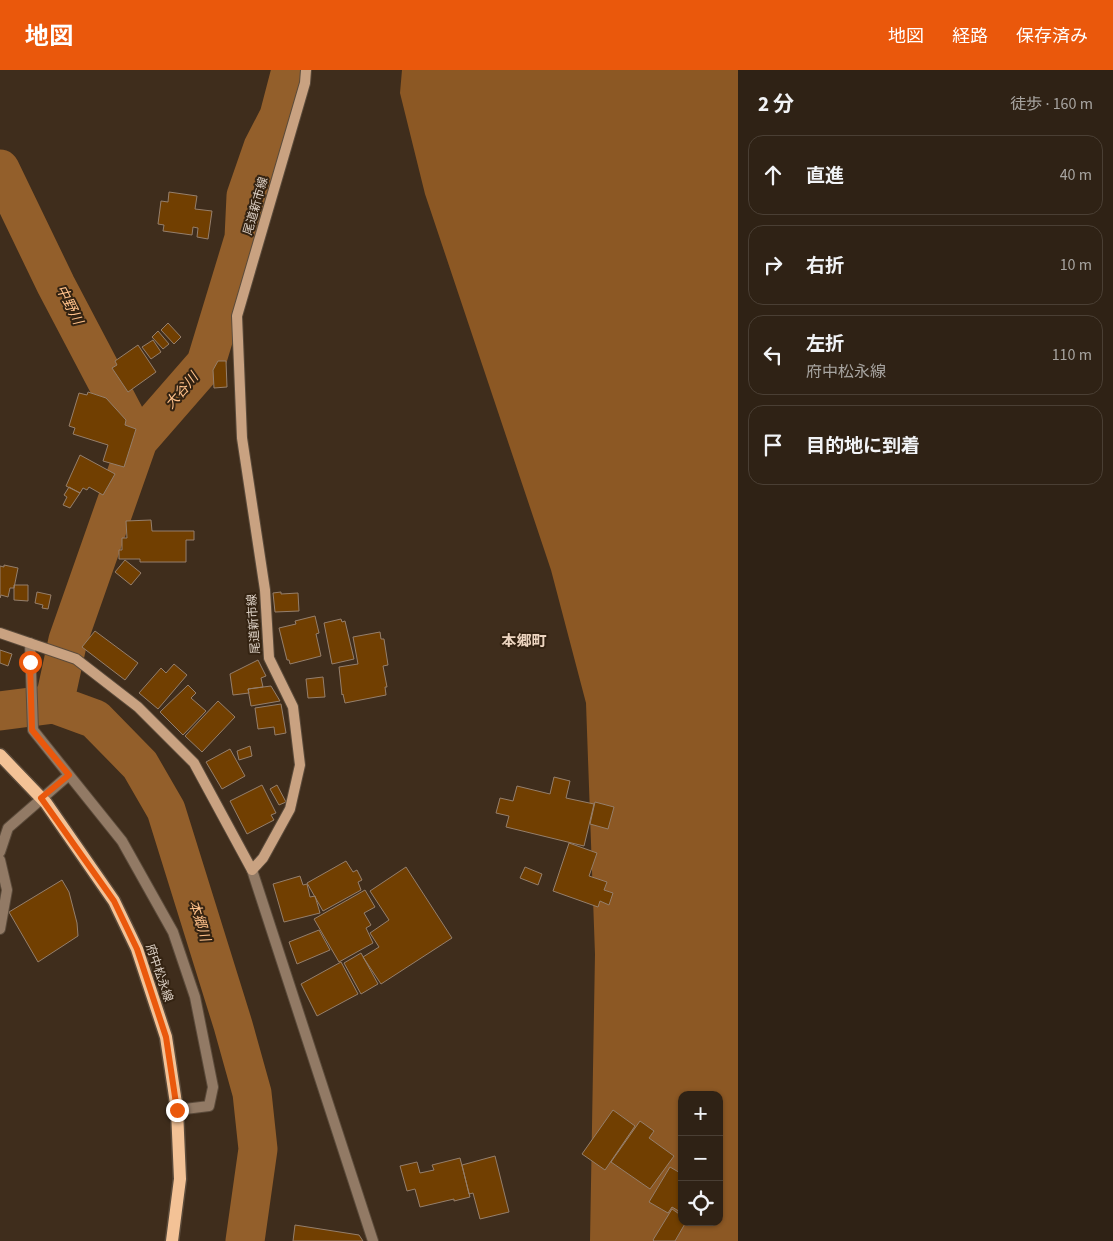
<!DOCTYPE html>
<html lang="ja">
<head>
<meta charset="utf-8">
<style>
	:root { --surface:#2f2215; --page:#372a1e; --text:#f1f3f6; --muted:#a7a4a0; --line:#4a3f34; --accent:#ea580c }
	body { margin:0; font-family:"Source Sans 3","Noto Sans JP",sans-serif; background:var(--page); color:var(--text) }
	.controls { position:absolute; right:15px; bottom:15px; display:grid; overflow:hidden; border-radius:10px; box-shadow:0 1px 4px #0004 }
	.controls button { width:45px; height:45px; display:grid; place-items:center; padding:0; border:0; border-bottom:1px solid var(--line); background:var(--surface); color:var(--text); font:25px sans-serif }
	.stop { position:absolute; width:15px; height:15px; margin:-11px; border:4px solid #ea580c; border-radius:50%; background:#fff }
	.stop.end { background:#ea580c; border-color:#fff; box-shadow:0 1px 5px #0008 }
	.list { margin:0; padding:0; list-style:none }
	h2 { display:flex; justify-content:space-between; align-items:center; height:65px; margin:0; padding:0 20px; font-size:21px }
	h2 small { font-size:16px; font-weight:400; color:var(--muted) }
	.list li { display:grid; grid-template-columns:32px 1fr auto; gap:15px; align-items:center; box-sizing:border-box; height:80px; margin:0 10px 10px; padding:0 10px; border:1px solid var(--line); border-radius:15px }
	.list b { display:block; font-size:19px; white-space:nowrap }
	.list p { margin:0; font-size:16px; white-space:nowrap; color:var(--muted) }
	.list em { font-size:16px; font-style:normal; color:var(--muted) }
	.icon { flex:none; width:28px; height:28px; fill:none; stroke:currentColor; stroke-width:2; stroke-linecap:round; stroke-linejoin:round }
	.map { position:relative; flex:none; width:738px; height:1171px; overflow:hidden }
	header { display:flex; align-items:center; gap:30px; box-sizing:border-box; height:70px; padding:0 25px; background:var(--accent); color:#fff }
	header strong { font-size:24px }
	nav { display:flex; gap:28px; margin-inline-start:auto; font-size:18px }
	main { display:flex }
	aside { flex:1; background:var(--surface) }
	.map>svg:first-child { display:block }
	.forest { fill:#8c5824; fill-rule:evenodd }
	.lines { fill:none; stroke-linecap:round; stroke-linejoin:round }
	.river { stroke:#935f2b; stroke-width:39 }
	.building { fill:#713f01; stroke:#957f6c }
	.minor-casing { stroke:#5b4b3b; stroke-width:12 }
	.secondary-casing { stroke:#5b4b3b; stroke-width:12 }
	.primary-casing { stroke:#5b4b3b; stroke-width:15 }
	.minor { stroke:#927a65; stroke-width:10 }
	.secondary { stroke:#c9a281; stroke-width:10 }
	.primary { stroke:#f3c296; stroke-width:12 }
	.route { stroke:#ea580c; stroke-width:6 }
	.labels { text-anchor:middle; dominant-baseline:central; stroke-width:4; stroke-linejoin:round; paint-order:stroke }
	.street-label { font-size:12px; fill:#ddd1c6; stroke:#342312 }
	.water-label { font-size:14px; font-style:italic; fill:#ffc18a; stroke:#342312 }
	.quarter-label { font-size:15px; font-weight:bold; fill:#edd5c0; stroke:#342312 }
</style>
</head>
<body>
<header>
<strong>地図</strong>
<nav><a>地図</a><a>経路</a><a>保存済み</a></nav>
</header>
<main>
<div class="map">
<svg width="738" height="1171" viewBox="0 0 738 1171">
	<rect width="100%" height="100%" fill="#3f2d1c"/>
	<path class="forest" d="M402,0H738V1171H590L595,884L586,633L551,500L425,124L400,23ZM682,1025H719V1152H682Z"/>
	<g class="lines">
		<path class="river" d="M0,99L56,215L138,371
			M54,634L68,570L138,371L206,293L244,168L246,126L263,77L279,46L291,0
			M0,641L54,634L95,649L140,695L166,740L233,955L252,1023L258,1079L245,1171"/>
	</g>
	<path class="building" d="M169,122L197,126L195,139L212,141L208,169L197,167L198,158L193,157L192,165L163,161L164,155L158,154L161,131L168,132Z
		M168,253L181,267L174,274L161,260Z
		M158,261L169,274L163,279L152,267Z
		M153,270L161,282L151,289L142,277Z
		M138,275L156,302L128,322L112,298L117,295L115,291Z
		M218,291H226L227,317L214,318L213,300Z
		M88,322L106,328L126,350L125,355L136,359L124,397L103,391L108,375L73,364L75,358L69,356L79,323L87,325Z
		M80,385L115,404L103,425L89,417L87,420L83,418L80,423L66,416Z
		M69,417L80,423L70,438L63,435L67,427L64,425Z
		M151,450L152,461H194V470H186V492H140V489H119V480H122V468H127L126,451Z
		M125,490L141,503L131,515L115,502Z
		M4,495L18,498L14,518H10L8,527L1,525L0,528V496L4,497Z
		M14,515H28V531L14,530Z
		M37,522L51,525L48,539L42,538L43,535L35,533Z
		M281,522V524L298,523L299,541L275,542L273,523Z
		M315,546L319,563L316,564L321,586L290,594L289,590H287L279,558L296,554L295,551Z
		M341,549L342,552L345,551L354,589L332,594L324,553Z
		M95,561L138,593L125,610L82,577Z
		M380,562L381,569H384L388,595L383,596L387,617H385L386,625L345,633L343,624L342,625L339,597L358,594L353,567Z
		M0,580L12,584L8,596L0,593Z
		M258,590L266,606L261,608L263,617L248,619L249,623L233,625L230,604Z
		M174,594L187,605L158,639L139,623L161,598L166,603Z
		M323,607L325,627L308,628L306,609Z
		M188,615L196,623L191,628L206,641L183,665L160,642Z
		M271,616L280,631L251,636L248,619Z
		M218,631L235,647L202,682L185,666Z
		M281,634L286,663L275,665L274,657L258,659L255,638Z
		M250,676L252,686L239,690L237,681Z
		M230,679L245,706L222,719L206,692Z
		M554,707L570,711L566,728L594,734L584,776L506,757L509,746L496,743L500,728L513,731L517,716L550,724Z
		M262,715L276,743L271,745L274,750L247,764L230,731Z
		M277,715L286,732L279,735L270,719Z
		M595,732L614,737L608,759L590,754Z
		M569,773L597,783L589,806L607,812L604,820L613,823L609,835L600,831L598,837L553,821Z
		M346,791L353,802L357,800L362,810L358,812L361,820L323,841L307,813Z
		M406,797L452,868L381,914L363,887L379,877L370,863L389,850L370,821Z
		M525,797L542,804L538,815L520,808Z
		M300,806L303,815L307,814L310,827L315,826L320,843L284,852L273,814Z
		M62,810L69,822L77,853L78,866L38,892L9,842Z
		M365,820L375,837L364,843L371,855L366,858L373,873L339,892L314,849Z
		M319,860L330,880L297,894L289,872Z
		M361,883L378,914L361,924L344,893Z
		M341,892L358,924L317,946L301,914Z
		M613,1040L635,1056L605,1100L582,1084Z
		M640,1051L654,1061L649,1068L674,1086L650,1119L611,1092Z
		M495,1086L509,1142L480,1149L473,1123L469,1124L462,1095Z
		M460,1088L470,1127L454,1131V1129L420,1137L415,1119L407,1121L400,1096L417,1092L420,1103L434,1100L432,1095Z
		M670,1097L682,1104V1143L672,1137L668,1143L649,1132Z
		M672,1139L682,1146V1152H686L675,1171H654L653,1170Z
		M295,1155L359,1165L363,1171H293Z"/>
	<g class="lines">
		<g class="minor-casing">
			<path id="minor" d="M30,573L33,660L122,771L173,862L195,927L213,1017L209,1036L177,1040
				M0,782L8,758L69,705
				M0,790L7,820L0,859
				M252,800L373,1171"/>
		</g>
		<g class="secondary-casing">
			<path id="secondary" d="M0,563L76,589L138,637L194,693L252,800L263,788L290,739L300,695L293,637L269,588L265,520L242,368L237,246L305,13L306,0"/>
		</g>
		<g class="primary-casing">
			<path id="primary" d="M0,685L46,733L114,831L137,879L166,967L177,1040L180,1109L172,1171"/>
		</g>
		<use href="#minor" class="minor"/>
		<use href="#secondary" class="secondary"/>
		<use href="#primary" class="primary"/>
	</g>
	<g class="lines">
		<path class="route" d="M30,592L32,660L69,705L41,728L114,831L137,879L166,967L177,1040"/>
	</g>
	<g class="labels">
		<g class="street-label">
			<text transform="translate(256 136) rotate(-74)">尾道新市線</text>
			<text transform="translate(254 554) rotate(-94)">尾道新市線</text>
			<text transform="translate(159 903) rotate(71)">府中松永線</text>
		</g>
		<g class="water-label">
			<text transform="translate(69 235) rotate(63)">中野川</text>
			<text transform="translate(182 321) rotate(-49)">大谷川</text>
			<text transform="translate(199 851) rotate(73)">本郷川</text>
		</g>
		<g class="quarter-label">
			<text x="524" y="571">本郷町</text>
		</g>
	</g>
</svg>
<div class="controls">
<button>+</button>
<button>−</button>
<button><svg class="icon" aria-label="locate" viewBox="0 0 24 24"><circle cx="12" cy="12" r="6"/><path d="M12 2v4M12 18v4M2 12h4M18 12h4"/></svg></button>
</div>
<div class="stop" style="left:30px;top:592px"></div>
<div class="stop end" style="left:177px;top:1040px"></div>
</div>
<aside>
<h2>2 分<small>徒歩 · 160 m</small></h2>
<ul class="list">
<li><svg class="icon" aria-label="ahead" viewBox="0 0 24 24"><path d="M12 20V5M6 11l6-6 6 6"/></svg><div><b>直進</b></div><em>40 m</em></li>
<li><svg class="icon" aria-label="right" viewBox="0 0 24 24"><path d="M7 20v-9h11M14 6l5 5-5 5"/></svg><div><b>右折</b></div><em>10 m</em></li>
<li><svg class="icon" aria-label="left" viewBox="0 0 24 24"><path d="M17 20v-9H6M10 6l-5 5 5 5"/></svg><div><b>左折</b><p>府中松永線</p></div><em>110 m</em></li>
<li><svg class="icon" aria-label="arrive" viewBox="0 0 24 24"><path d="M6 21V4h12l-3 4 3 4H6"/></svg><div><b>目的地に到着</b></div></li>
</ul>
</aside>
</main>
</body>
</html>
